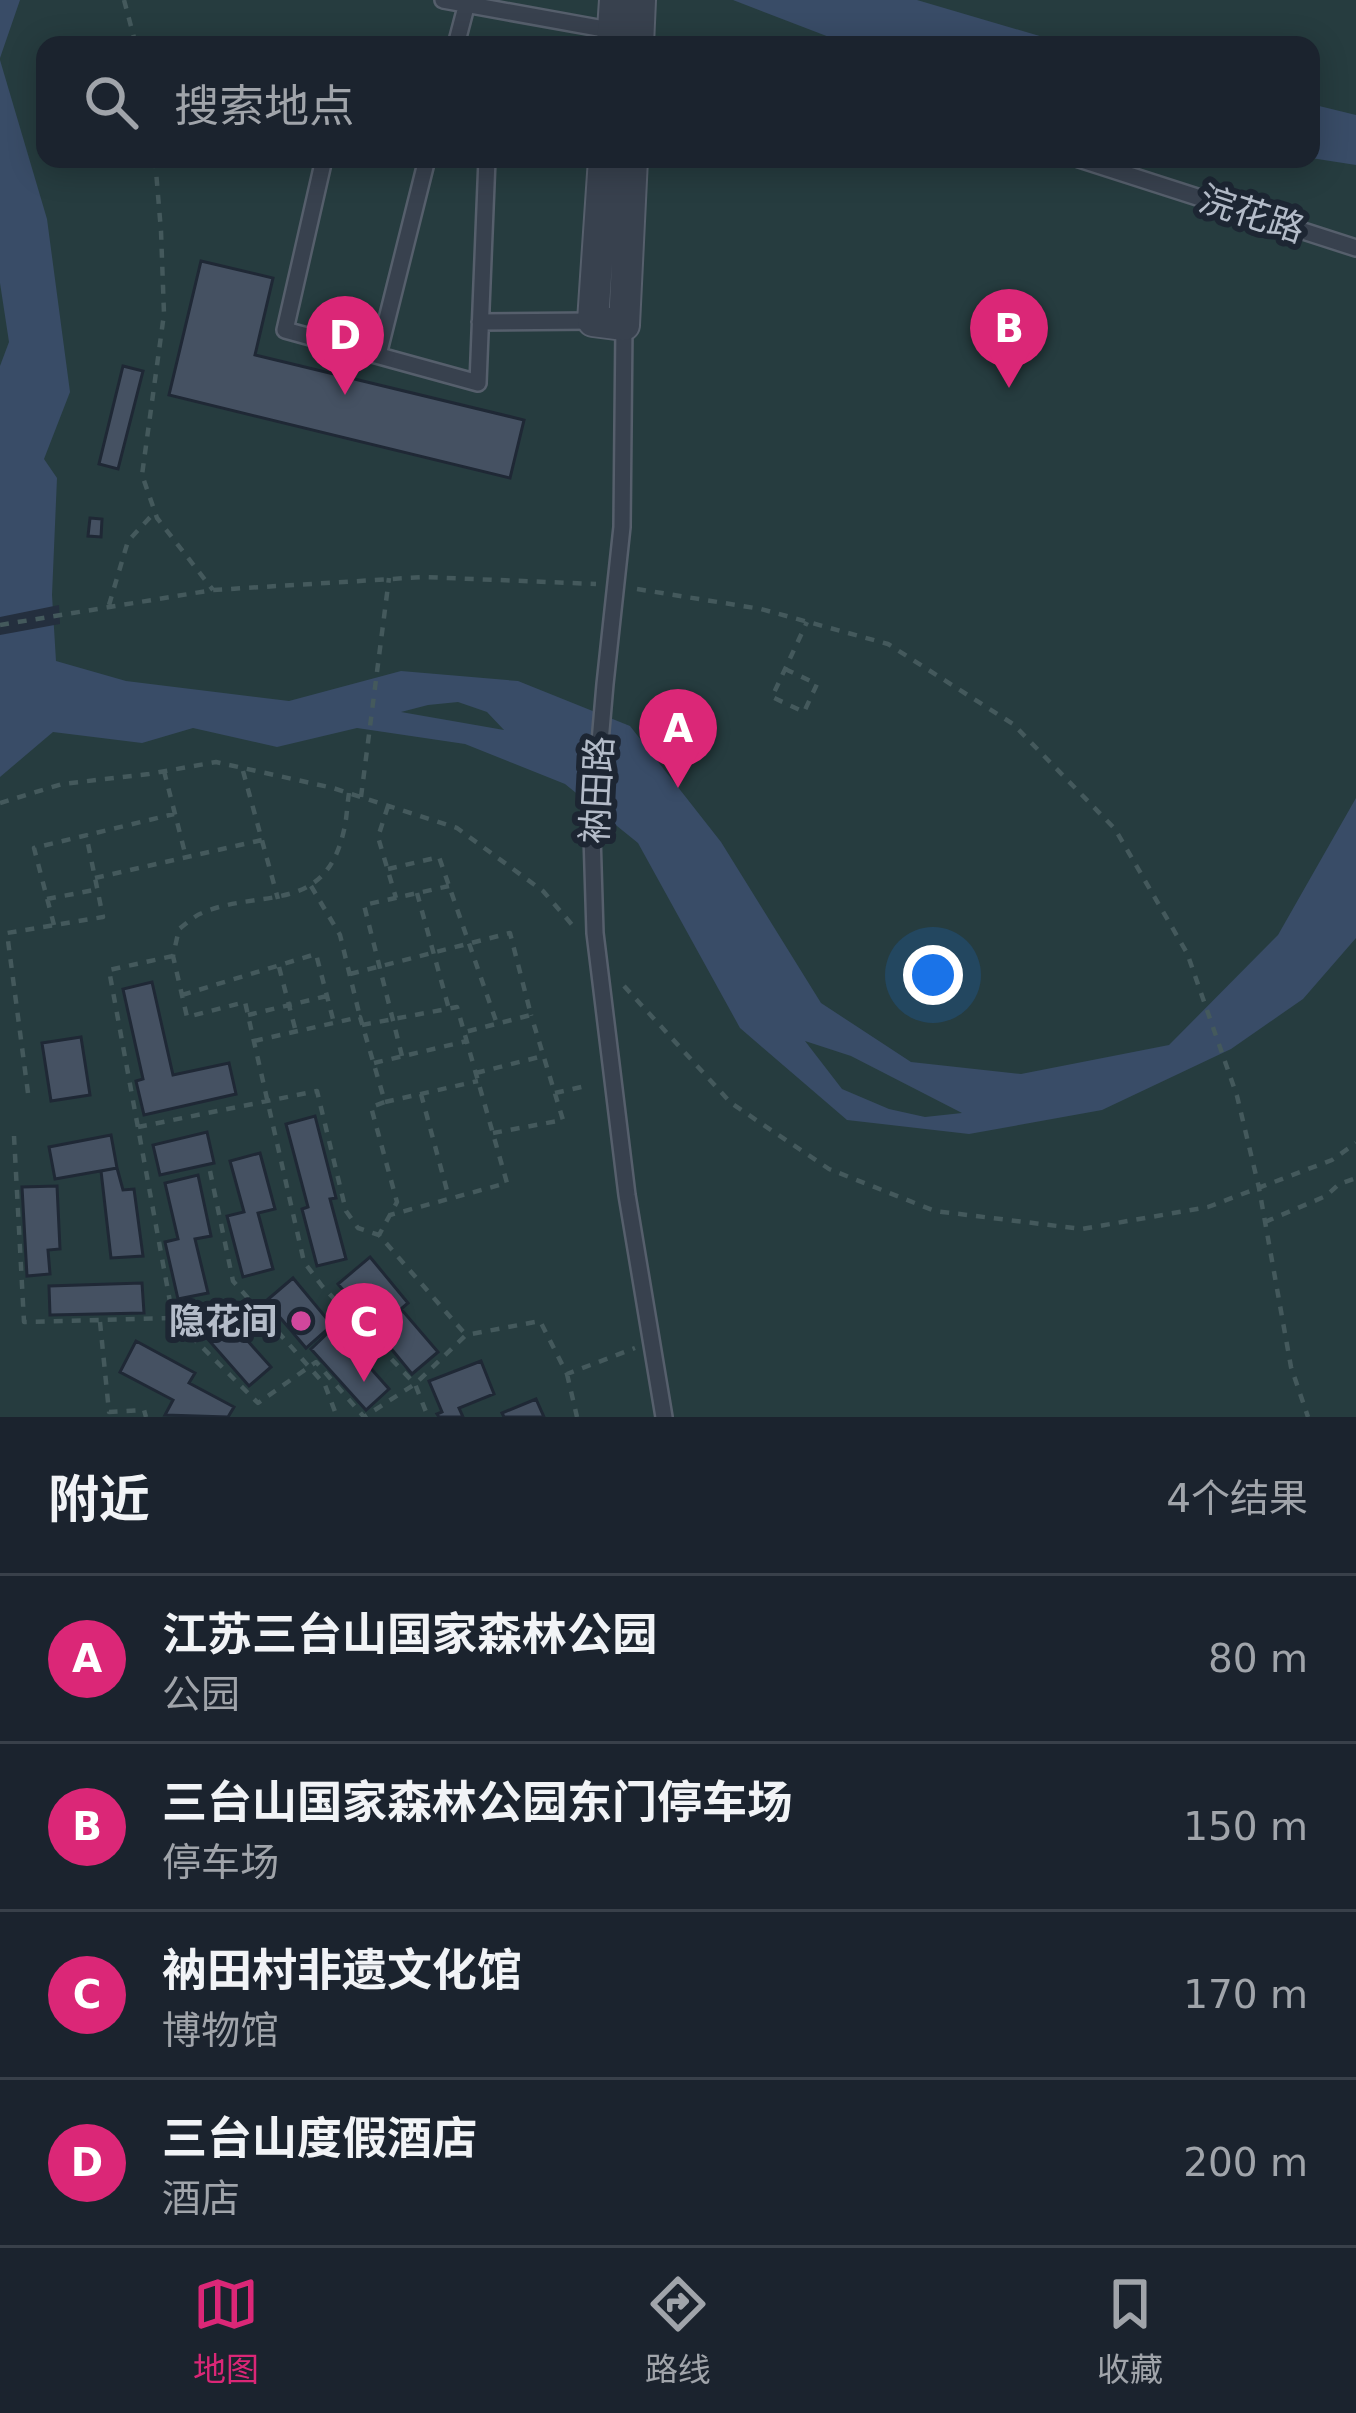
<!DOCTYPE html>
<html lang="zh">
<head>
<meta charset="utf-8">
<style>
	:root { --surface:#1b232e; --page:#282f3a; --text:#f1f3f6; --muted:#a0a4aa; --line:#39404a; --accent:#db2777 }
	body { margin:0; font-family:"DejaVu Sans","Noto Sans SC",sans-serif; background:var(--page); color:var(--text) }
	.you { position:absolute; left:933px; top:975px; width:42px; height:42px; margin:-30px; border:9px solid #fff; border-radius:50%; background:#1a73e8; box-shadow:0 0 0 18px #1a73e833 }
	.badge { display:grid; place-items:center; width:78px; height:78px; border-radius:50%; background:var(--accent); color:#fff; font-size:39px; font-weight:700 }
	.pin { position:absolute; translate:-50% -99px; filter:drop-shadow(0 3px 6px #0008) }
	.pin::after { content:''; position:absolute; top:63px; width:42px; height:36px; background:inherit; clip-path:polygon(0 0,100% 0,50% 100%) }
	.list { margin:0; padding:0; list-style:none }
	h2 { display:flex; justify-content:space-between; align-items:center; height:156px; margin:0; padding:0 48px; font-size:51px }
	h2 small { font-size:39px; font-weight:400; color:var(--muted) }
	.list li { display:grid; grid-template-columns:78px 1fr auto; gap:36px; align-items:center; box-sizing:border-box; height:168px; padding:0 48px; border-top:3px solid var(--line) }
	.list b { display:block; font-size:45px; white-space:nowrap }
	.list p { margin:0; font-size:39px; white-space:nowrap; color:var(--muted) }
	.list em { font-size:39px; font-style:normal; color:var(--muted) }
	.icon { flex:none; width:66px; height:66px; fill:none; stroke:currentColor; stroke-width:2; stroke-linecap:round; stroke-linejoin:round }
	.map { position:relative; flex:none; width:1356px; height:1417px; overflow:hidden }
	.search { position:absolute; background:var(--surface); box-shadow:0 6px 30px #0003; left:36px; right:36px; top:36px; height:132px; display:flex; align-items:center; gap:30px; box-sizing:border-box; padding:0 42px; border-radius:24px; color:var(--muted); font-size:45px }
	.sheet { height:828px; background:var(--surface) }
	nav { display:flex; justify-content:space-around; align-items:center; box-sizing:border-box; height:168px; border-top:3px solid var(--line); background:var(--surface); font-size:33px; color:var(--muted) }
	nav a { display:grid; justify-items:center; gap:6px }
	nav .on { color:var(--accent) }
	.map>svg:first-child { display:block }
	.green { fill:#263c3f; fill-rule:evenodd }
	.water { fill:#394c67; fill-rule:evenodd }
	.pier { fill:#242f3e }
	.building { fill:#455162; stroke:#1f2835; stroke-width:3 }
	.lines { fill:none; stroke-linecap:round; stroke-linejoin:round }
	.lane-casing { stroke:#565f6c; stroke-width:20 }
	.street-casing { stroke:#565f6c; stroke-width:34 }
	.path { stroke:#44595c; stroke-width:4.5; stroke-dasharray:9 9; stroke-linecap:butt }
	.lane { stroke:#38414e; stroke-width:15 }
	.street { stroke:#38414e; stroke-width:30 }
	.hotel-dot { fill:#d1479c; stroke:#1d2633; stroke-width:4.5 }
	.labels { text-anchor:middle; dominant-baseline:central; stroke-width:12; stroke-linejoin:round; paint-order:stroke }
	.street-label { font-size:36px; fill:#b4bcc9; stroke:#1d2633 }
	.poi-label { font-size:36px; font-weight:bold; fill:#b4bcc9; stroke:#1d2633; text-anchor:end }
</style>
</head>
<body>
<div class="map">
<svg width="1356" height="1417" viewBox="0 0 1356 1417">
	<rect width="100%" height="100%" fill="#242f3e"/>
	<path class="green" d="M0,0H1356V1417H0ZM45,45H1311V159H45Z"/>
	<path class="water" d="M0,0H20L0,58Z
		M733,0H917L1070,45H850Z
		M0,60L47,219L70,392L44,459L57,478L52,595L56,661L126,681L289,701L401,671L518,681L630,726L721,842L821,1003L911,1062L1021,1074L1169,1045L1278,935L1356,798V938L1303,999L1231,1049L1102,1110L969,1134L847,1120L740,1028L638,843L565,784L465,744L357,728L277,747L193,728L142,743L53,732L0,777V366L9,342L0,283ZM458,702L487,712L504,730L401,712L428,705ZM805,1041L851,1056L962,1113L925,1117L889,1109L842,1089Z
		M1311,104L1356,115V165L1311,158Z"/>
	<path class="pier" d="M59,605L60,624L0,635V617Z"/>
	<path class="building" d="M201,261L273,278L255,355L524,420L510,478L169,395Z
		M123,366L143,371L118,469L99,464Z
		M90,518L102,519L101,537L88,536Z
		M152,982L173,1075L229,1063L236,1094L144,1115L136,1081L143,1079L123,989Z
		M81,1037L90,1095L51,1101L42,1043Z
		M315,1116L336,1198L330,1199L346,1259L317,1266L302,1209L308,1207L286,1124Z
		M207,1132L214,1163L160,1175L153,1145Z
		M111,1135L117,1168L55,1179L49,1147Z
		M260,1153L275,1209L258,1213L273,1269L243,1277L227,1216L244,1212L230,1161Z
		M117,1168L123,1190L134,1189L143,1256L111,1258L101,1171Z
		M198,1175L211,1236L195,1239L208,1293L178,1299L165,1242L178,1239L165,1183Z
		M57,1186L60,1249L48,1250L50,1274L27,1276L22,1187Z
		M370,1257L408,1303L401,1309L438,1352L412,1374L338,1284Z
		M293,1278L332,1325L306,1348L266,1301Z
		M142,1283L144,1313L50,1315L49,1286Z
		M213,1302L271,1367L249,1386L191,1320Z
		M334,1327L389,1389L366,1410L311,1349Z
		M136,1341L195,1373L189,1383L234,1407L228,1417L165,1415L173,1400L120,1372Z
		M481,1361L494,1394L459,1408L463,1417H439L437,1414L442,1412L429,1381Z
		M536,1399L544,1417H504L502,1413Z"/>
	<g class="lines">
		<g class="lane-casing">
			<path id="lane" d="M443,0L615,31
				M456,45L467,3
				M324,159L285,330L478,383L487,159
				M1079,159L1356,248
				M480,322L593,321
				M624,325L622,527L605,684L592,835L595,933L627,1195L664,1417
				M378,355L427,159"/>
		</g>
		<g class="street-casing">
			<path id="street" d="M612,45L615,0
				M638,45L640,0
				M604,159L593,321L624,325L632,159"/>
		</g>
		<path class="path" d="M124,0L136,45
			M155,159L161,231L164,314L142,475L157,518L213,590
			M637,589L761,609L888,644L1013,724L1115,829L1187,953L1237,1096L1259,1188L1291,1367L1308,1417
			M109,605L128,541L155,512
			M0,625L213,590L424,577L596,584
			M785,669L817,684L804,712L772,697L807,622
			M164,771L186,857
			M243,771L278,899
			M349,793C347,805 347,818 344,830C325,916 260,888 202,913C194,916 186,924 179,929L173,956L187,1017L245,1002L304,1262L322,1286L415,1384L428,1417
			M361,797L389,578
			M0,803L62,784L149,774L216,762L333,788L457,828L543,891L574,927
			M388,806L378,837L396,898
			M388,869L439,857L497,1024
			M95,878L262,840
			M311,886L340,935L360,1017
			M417,893L449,1009
			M47,899L94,890
			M54,925L34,848L174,814
			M173,956L109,970L173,1318
			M279,967L296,1032
			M350,974L510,933L531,1015L465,1032
			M624,986L731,1103L829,1169L935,1211L1082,1229L1208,1207L1332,1160L1356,1143
			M182,995L316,954L334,1023
			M248,1015L327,996
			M362,1025L457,1007L507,1183L390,1215
			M254,1041L360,1017L385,1102L371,1107L397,1202L379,1235
			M402,1056L364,905L449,886
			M374,1063L467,1041
			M476,1073L543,1056
			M28,1093L7,933L103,917L86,834
			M555,1093L590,1085
			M421,1094L449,1198
			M385,1102L478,1081
			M138,1127L317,1091L346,1211L358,1228L379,1235L466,1335
			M493,1133L563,1120L531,1015
			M14,1136L24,1322L173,1318L258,1403L316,1362L364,1417L415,1384L466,1335L540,1321L567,1374L635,1348
			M210,1171L233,1281L325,1385L337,1417
			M1265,1222L1326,1196L1339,1184L1356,1178
			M100,1322L109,1412L144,1410L146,1417
			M567,1374L577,1417"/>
		<use href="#lane" class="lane"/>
		<use href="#street" class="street"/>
	</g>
	<circle class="hotel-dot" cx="301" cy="1321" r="12"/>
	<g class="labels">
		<g class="street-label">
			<text transform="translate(1252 214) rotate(18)">浣花路</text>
			<text transform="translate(597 790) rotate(-87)">衲田路</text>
		</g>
		<g class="poi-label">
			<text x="277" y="1321">隐花间</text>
		</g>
	</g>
</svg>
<div class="you"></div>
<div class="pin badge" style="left:678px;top:788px">A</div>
<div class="pin badge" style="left:1009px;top:388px">B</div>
<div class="pin badge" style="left:364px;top:1382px">C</div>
<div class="pin badge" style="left:345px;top:395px">D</div>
<div class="search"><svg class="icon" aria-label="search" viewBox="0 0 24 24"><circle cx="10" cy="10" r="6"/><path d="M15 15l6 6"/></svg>搜索地点</div>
</div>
<section class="sheet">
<h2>附近<small>4个结果</small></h2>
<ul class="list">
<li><span class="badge">A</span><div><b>江苏三台山国家森林公园</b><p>公园</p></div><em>80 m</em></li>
<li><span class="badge">B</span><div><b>三台山国家森林公园东门停车场</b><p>停车场</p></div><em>150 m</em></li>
<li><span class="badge">C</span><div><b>衲田村非遗文化馆</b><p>博物馆</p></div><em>170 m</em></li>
<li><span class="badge">D</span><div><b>三台山度假酒店</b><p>酒店</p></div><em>200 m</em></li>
</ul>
</section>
<nav>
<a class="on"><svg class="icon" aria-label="map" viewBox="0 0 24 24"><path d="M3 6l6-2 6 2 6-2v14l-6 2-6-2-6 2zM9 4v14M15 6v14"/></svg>地图</a>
<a><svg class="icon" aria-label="directions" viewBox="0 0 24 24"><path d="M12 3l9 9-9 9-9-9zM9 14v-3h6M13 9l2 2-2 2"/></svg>路线</a>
<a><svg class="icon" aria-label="saved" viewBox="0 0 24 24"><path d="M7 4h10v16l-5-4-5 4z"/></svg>收藏</a>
</nav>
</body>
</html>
